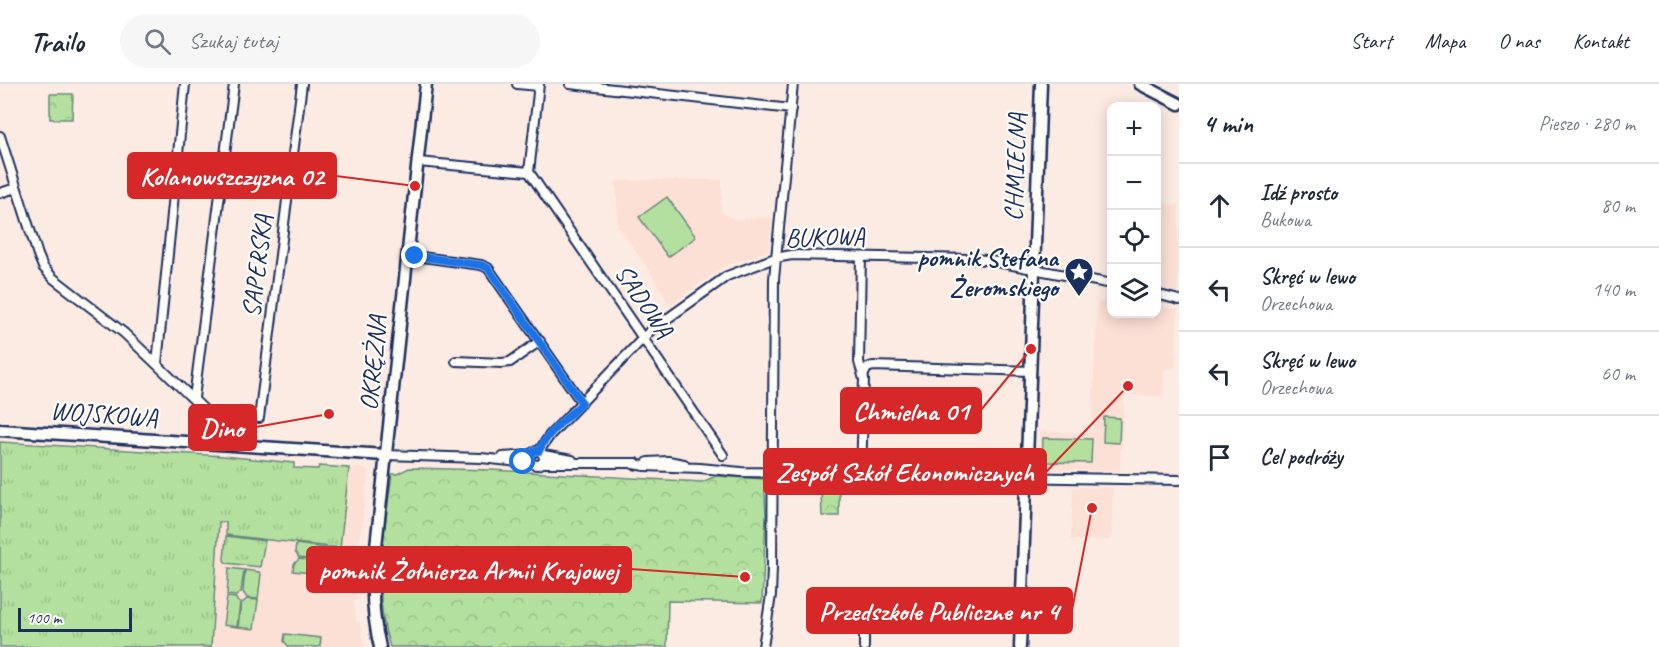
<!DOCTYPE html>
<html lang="pl">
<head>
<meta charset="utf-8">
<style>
	:root { --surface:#fff; --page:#f6f6f7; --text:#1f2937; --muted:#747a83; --line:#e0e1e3 }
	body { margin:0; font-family:Caveat,sans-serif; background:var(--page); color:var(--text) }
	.controls { position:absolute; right:18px; top:18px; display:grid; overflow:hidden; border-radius:12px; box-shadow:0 3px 15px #0003 }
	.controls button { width:54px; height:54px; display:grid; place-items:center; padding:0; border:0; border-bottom:2px solid var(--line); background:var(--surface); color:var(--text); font:30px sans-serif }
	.scale { position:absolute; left:18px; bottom:15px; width:114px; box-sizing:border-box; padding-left:6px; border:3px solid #1b2f5e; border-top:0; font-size:16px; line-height:21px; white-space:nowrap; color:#1b2f5e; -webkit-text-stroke:4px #fdfcf7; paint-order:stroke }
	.stop { position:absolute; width:18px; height:18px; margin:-14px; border:4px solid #1a73e8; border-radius:50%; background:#fff }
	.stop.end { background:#1a73e8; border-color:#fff; box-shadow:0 2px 6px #0008 }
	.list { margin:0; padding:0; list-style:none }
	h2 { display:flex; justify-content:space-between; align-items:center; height:78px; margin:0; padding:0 24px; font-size:26px }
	h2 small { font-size:20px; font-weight:400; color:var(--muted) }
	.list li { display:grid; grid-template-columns:39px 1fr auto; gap:18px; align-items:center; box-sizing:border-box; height:84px; padding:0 24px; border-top:2px solid var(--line) }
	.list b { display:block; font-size:22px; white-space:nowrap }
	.list p { margin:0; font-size:20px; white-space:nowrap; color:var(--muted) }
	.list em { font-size:20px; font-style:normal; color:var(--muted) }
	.icon { flex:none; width:33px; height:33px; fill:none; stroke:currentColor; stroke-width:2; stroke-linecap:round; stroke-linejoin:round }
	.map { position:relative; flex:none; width:1179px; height:563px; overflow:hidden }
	header { display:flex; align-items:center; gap:36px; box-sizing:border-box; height:84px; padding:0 30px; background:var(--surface); border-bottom:2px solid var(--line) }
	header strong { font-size:28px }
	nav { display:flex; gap:33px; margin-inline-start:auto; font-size:21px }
	.search { width:420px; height:54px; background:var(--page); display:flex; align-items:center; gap:15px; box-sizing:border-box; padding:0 21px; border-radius:33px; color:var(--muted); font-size:22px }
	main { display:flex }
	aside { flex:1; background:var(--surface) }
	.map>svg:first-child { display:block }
	.built { fill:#fcdfd5 }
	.grass { fill:url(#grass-tufts); stroke:#67887e; stroke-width:1.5 }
	.park { fill:url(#park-crowns); stroke:#67887e; stroke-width:1.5 }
	.garden { fill:#b3e09e; stroke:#67887e; stroke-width:1.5 }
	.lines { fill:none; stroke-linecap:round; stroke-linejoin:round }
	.street-casing { stroke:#1b2f5e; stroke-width:12 }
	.secondary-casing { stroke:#1b2f5e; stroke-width:15 }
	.street { stroke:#fdfcf7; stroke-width:8 }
	.secondary { stroke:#fdfcf7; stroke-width:10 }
	.route { stroke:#1a73e8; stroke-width:8 }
	.labels { text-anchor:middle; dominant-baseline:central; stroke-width:4.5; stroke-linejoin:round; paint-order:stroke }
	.street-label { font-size:26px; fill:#1b2f5e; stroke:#fdfcf7 }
	.poi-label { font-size:26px; font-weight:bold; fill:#1b2f5e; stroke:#fdfcf7; text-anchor:end }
	.leader { fill:none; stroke:#d62828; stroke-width:2 }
	.callout-dot { fill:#d62828; stroke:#fdfcf7; stroke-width:2 }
	.callout { fill:#d62828; stroke:#d62828; stroke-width:2 }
	.callout-label { font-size:27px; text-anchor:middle; font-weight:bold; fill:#fff }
</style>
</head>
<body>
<header>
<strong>Trailo</strong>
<div class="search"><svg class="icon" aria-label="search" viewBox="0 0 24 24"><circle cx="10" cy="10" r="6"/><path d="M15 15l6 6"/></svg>Szukaj tutaj</div>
<nav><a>Start</a><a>Mapa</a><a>O nas</a><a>Kontakt</a></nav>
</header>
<main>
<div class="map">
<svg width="1179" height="563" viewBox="0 0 1179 563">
	<defs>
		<pattern id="grass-tufts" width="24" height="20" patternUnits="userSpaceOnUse" patternTransform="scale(1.5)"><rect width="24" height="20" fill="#b3e09e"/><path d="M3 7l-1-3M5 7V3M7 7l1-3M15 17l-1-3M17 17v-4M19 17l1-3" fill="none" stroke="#99c08a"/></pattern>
		<pattern id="park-crowns" width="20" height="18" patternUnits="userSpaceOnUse" patternTransform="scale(1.5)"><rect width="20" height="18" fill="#b3e09e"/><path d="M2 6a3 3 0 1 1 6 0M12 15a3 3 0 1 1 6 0" fill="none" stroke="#99c08a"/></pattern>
	</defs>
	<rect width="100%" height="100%" fill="#fcebe3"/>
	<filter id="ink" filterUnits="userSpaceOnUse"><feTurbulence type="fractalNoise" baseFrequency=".0167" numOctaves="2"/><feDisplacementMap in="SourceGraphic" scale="12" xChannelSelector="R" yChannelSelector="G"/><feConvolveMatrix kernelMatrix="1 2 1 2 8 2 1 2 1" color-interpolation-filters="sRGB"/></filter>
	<g filter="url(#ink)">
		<path class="built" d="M661,96H722L721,128L735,136L772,133L768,167L724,182L670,221L649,186L618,143L616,97Z
			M1156,119L1179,121L1178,208L1157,204Z
			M1097,218H1111L1112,230H1156L1157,221L1178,225L1175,284L1164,285L1163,312L1124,311L1120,387L1039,385L1040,347L1092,349Z
			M223,372L281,379H294V384L318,385L319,382L361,384L368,386L358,471V515L354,516L356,538H360L362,551L365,563H212Z
			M1073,403L1113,404L1111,456H1071Z"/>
		<path class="grass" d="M0,358L223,372L294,379V384L318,385L319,382L349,384L340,464L226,451V438H219L211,563H0Z
			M226,452L265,457L260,483L226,479L224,476Z"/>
		<path class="park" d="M50,10H73L72,35H50Z
			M409,384L491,386L702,398L716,392L764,395L766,431L762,519L668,517L667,563H390C371,508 385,446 392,390H397Z
			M821,408H839V432H822Z"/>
		<path class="garden" d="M667,113L696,153L668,173L639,133Z
			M1104,333L1120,334L1119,359L1103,358Z
			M1043,354L1092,355L1091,379L1042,378Z
			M296,460L332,465L331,473L325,477L299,474L295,468Z
			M299,475L325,478L330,484L329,491L293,487L294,480Z
			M229,484L244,486L241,508L236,512L227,511Z
			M245,486L259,488L261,490L258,515L247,514L243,508Z
			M227,513L236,514L237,517L240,519L237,543L223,541Z
			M247,515L258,516L254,545L238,543L241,520Z
			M285,550L321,554L320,562L318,563H289L284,557Z"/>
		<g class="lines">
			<g class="street-casing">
				<path id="street" d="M517,0L539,2
					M570,0L791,25
					M0,52L38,171L43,183L53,194L124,249L217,338L219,343L211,360
					M418,78L529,88
					M529,88L723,371
					M529,88L539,0
					M0,109L16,104
					M407,171L481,181L488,184L582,319
					M1156,210L1179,216
					M456,277L502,279L510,278L540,257
					M157,280L185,0
					M863,292L867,284L873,282L1030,287
					M194,314L234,0
					M259,334L302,0
					M218,338L245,362
					M530 374a7 7 0 1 1 14 0a7 7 0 1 1-14 0Z
					M539,367L550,351L650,247L727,192L775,174L792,171L971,175L986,176L1112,200
					M385,371L481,374L519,378L530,377
					M543,371L572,376
					M503,373L531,371
					M648,378L668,377L684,380
					M542,379H636
					M633,380L645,382L700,384L741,388L1179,396
					M861,390L864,295L859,278L861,173
					M763,563L771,511L772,483L774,195L793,0
					M864,563V513"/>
			</g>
			<g class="secondary-casing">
				<path id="secondary" d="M1140,0L1179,20
					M0,346L385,371
					M380,563C374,539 372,515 373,490L426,0
					M1020,563L1041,0"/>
			</g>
			<use href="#street" class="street"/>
			<use href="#secondary" class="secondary"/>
		</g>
	</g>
	<g class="lines" filter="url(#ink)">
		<path class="route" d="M415,172L481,181L488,184L582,319C569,332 546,349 539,367H534L531,370V377L523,378"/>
	</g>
	<defs>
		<g id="sight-pin" transform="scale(1.5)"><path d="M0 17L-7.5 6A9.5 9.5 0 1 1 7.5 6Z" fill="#1b2f5e" stroke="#fdfcf7"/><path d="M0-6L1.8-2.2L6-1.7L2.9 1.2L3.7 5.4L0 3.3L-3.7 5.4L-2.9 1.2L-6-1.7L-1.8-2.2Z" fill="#fff"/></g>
	</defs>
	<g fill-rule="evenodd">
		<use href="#sight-pin" x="1079" y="188"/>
	</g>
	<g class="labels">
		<g class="street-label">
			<text transform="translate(1015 83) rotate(-88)">CHMIELNA</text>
			<text transform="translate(825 153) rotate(-1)">BUKOWA</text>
			<text transform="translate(257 182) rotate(-83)">SAPERSKA</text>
			<text transform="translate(644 217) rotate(56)">SADOWA</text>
			<text transform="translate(373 279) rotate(-84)">OKRĘŻNA</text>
			<text transform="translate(104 330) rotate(4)">WOJSKOWA</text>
		</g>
		<g class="poi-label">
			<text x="1058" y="173">pomnik Stefana<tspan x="1058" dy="30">Żeromskiego</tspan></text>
		</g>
	</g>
	<path class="leader" d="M415 102L336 92M1031 265L981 326M329 330L256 343M1128 302L1046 388M745 493L631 485M1092 424L1072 526"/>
	<g class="callout-dot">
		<circle cx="415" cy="102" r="6"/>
		<circle cx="1031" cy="265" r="6"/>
		<circle cx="329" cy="330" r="6"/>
		<circle cx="1128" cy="302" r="6"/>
		<circle cx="745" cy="493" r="6"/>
		<circle cx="1092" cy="424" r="6"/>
	</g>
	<g class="callout">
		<rect x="128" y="69" width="208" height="45" rx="6"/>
		<rect x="841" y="304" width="140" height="45" rx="6"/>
		<rect x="189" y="321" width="67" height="45" rx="6"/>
		<rect x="764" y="365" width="282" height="45" rx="6"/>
		<rect x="307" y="463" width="324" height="45" rx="6"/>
		<rect x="807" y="504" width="265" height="45" rx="6"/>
	</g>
	<g class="callout-label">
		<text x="232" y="101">Kolanowszczyzna 02</text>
		<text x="911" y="336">Chmielna 01</text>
		<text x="222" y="353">Dino</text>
		<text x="905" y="397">Zespół Szkół Ekonomicznych</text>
		<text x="469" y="495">pomnik Żołnierza Armii Krajowej</text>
		<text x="939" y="536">Przedszkole Publiczne nr 4</text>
	</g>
</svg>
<div class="controls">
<button>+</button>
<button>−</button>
<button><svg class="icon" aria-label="locate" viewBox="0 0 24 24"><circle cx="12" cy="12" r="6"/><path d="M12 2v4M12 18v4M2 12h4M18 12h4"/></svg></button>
<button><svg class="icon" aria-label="layers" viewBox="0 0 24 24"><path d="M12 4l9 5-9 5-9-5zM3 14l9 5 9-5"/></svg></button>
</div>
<div class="scale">100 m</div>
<div class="stop" style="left:523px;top:378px"></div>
<div class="stop end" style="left:415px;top:172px"></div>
</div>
<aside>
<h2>4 min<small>Pieszo · 280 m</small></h2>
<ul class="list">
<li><svg class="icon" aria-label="ahead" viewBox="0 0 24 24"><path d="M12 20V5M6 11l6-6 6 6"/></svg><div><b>Idź prosto</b><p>Bukowa</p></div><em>80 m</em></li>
<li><svg class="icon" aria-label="left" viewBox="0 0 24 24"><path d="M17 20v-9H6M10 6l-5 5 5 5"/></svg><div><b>Skręć w lewo</b><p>Orzechowa</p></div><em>140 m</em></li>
<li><svg class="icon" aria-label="left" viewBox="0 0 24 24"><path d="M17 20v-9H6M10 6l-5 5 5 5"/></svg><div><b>Skręć w lewo</b><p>Orzechowa</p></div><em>60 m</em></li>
<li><svg class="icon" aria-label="arrive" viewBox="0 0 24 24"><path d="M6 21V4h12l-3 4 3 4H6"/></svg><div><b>Cel podróży</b></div></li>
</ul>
</aside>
</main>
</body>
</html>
